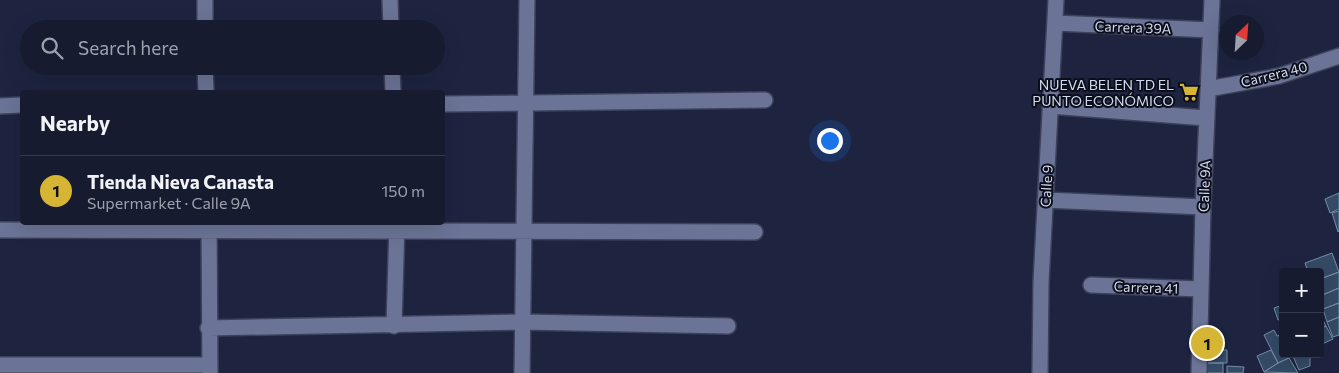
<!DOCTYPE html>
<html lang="en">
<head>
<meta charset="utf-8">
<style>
	:root { --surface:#161b30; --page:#23283c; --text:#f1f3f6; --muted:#9ea1ab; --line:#35394c; --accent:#d6b534 }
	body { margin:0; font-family:Commissioner,sans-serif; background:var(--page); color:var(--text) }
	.controls { position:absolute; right:15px; bottom:15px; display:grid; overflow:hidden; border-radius:5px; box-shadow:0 5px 20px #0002 }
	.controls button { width:45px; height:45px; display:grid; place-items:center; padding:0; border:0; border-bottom:1px solid var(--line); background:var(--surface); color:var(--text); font:25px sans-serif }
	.compass { position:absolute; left:1219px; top:15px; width:45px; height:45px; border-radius:50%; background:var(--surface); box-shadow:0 5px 20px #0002; rotate:25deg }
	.you { position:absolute; left:829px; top:140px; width:18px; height:18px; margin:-12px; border:4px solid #fff; border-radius:50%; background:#1a73e8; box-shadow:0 0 0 8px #1a73e833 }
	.badge { display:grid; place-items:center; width:32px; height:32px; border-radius:50%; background:var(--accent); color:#111; font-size:16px; font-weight:700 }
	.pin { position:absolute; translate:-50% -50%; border:2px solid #fff; box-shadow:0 1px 5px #0006 }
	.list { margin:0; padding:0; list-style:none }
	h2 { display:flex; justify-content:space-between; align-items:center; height:65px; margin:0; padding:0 20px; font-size:21px }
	h2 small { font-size:16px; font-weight:400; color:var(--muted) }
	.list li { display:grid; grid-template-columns:32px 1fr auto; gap:15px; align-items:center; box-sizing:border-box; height:70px; padding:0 20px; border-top:1px solid var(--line) }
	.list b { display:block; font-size:19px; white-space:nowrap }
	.list p { margin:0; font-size:16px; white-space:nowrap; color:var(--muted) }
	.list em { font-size:16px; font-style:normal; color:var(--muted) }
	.icon { flex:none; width:28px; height:28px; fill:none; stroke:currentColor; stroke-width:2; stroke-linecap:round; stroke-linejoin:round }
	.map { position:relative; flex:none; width:1339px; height:373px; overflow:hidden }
	.search { position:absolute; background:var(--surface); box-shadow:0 5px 20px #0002; left:20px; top:20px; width:425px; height:55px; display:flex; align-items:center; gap:12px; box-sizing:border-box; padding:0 18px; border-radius:28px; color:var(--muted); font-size:19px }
	.panel { position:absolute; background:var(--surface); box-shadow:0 5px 20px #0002; left:20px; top:90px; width:425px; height:135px; border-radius:5px }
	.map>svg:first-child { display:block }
	.building { fill:#344a65; stroke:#738caa }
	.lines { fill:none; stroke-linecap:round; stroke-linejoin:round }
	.street-casing { stroke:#3d4159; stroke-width:18 }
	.street { stroke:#6b7496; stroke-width:15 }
	.labels { text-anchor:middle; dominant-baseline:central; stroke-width:4; stroke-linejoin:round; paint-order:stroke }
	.street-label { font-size:14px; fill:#d3d9ec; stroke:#0b0e1b }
	.poi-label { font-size:14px; fill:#d3d9ec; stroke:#0b0e1b; text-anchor:end }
</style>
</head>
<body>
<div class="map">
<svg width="1339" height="373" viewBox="0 0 1339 373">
	<rect width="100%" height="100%" fill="#1e2440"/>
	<path class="building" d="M1339,193V209L1330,213L1325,199Z
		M1339,211V231L1338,232L1332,213Z
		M1332,253L1339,272L1320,279V272H1308L1305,263Z
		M1339,272V288L1320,296V279Z
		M1339,288V303L1323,309L1320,296Z
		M1339,303V317L1327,322L1323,309Z
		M1283,305V319L1278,320L1274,308Z
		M1320,314L1326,326L1320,329Z
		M1339,317V335L1333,337L1327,322Z
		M1326,326L1333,339L1320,345V329Z
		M1274,330L1277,336L1281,335L1283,339V354H1290L1291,357L1278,363L1264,335Z
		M1204,350H1227V363H1204Z
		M1271,350L1278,363L1264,372L1257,356Z
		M1292,354H1310V366L1299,370Z
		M1289,358L1298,373L1264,372L1278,363Z
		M1204,363H1223V373H1204Z
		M1227,366L1244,367L1243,373H1227Z"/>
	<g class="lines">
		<g class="street-casing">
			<path id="street" d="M205,0V29
				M390,0L391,29
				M1055,23L1211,30
				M205,66L206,92
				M392,66L393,92
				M1208,89L1279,76L1339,56
				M442,104L765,100
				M0,106L22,105
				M1050,106L1206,118
				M1045,200L1203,207
				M209,222L210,373
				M0,230L755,232
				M1091,285L1201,289
				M394,326L397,223
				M208,328L523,322L728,326
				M0,365H210
				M522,373L527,0
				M1040,373L1041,282L1056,0
				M1199,373L1203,207L1212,0"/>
		</g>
		<use href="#street" class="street"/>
	</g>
	<defs>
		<g id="supermarket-bare" transform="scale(1.5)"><path d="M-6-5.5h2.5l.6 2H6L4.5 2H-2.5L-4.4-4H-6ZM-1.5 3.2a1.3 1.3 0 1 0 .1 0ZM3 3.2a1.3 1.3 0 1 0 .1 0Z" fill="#d6b534" stroke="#0b0e1b" stroke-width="2.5" paint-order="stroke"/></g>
	</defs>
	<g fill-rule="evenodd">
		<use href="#supermarket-bare" x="1189" y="92"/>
	</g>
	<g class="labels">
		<g class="street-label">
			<text transform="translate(1133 27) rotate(2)">Carrera 39A</text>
			<text transform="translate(1274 74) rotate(-14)">Carrera 40</text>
			<text transform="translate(1046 186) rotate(-87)">Calle 9</text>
			<text transform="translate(1204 186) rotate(-88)">Calle 9A</text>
			<text transform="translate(1146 287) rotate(2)">Carrera 41</text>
		</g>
		<g class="poi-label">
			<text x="1174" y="84">NUEVA BELEN TD EL<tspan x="1174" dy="16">PUNTO ECONÓMICO</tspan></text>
		</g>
	</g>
</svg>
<div class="controls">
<button>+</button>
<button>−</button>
</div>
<svg class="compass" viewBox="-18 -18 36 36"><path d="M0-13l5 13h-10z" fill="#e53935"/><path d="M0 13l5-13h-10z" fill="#9ea1ab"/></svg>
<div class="you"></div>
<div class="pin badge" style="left:1207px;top:343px">1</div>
<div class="search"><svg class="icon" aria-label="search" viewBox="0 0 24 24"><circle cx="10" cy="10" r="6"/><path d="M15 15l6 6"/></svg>Search here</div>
<section class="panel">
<h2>Nearby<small></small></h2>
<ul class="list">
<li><span class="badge">1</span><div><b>Tienda Nieva Canasta</b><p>Supermarket · Calle 9A</p></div><em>150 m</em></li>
</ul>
</section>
</div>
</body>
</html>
